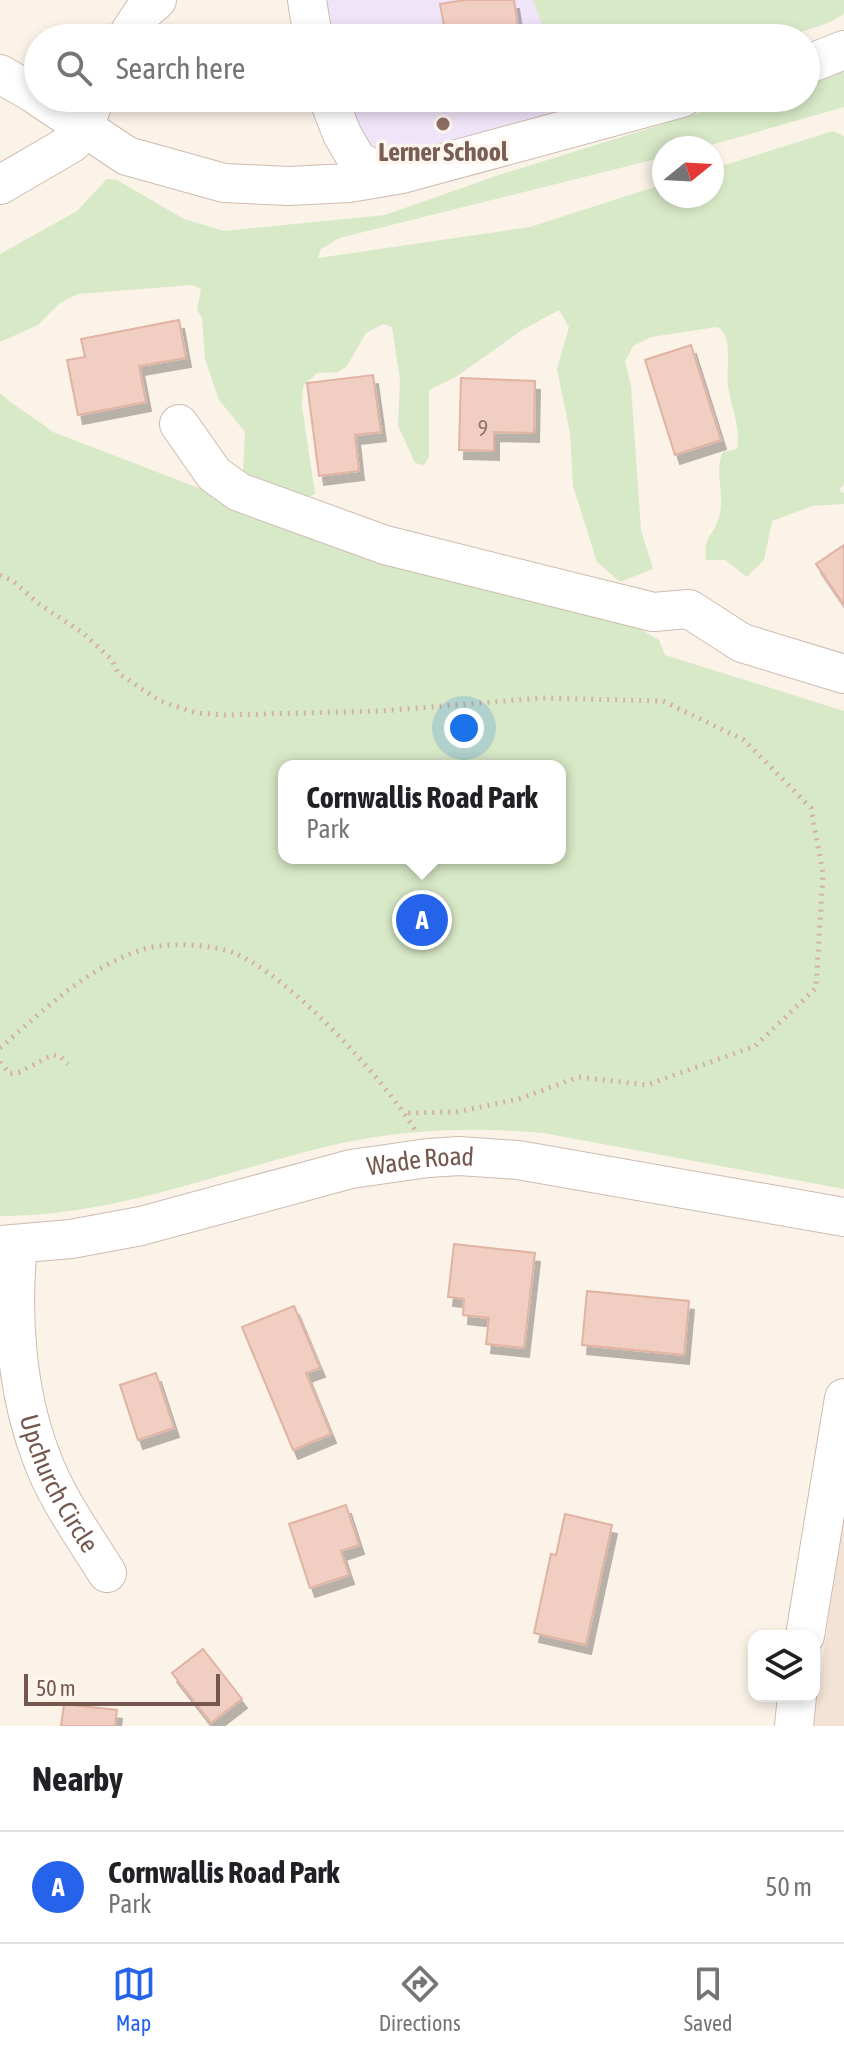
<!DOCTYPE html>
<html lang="en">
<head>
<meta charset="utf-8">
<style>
	:root { --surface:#fff; --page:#f2f2f2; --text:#202124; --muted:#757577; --line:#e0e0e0; --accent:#2563eb }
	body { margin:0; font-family:"Asap Condensed",sans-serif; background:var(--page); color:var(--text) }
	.controls { position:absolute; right:24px; bottom:24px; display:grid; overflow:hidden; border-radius:16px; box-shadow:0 4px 12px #0003 }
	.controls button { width:72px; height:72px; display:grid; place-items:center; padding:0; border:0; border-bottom:2px solid var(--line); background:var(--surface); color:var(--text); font:40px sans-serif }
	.compass { position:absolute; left:652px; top:136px; width:72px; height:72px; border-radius:50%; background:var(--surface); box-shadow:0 4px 12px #0003; rotate:72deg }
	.scale { position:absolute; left:24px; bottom:20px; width:196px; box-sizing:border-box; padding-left:8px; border:4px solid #74574d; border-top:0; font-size:22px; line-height:28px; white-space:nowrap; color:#74574d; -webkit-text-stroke:6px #fef6ee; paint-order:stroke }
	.you { position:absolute; left:464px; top:728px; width:28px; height:28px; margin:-20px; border:6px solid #fff; border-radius:50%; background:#1a73e8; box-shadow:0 0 0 12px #1a73e833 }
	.badge { display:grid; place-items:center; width:52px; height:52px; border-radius:50%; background:var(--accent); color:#fff; font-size:26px; font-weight:700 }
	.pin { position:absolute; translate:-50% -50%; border:4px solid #fff; box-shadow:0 2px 8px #0006 }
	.popup { position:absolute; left:278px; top:760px; width:288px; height:104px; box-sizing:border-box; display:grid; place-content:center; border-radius:16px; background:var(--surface); filter:drop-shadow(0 2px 6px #0005); font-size:26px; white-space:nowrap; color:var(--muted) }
	.popup b { font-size:30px; color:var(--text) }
	.popup::after { content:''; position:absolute; left:50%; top:100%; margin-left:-16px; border:16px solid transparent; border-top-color:var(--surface) }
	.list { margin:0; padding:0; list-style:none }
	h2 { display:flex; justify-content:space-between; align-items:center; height:104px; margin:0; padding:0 32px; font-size:34px }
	h2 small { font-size:26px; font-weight:400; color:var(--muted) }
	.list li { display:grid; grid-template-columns:52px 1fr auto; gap:24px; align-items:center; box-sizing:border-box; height:112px; padding:0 32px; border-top:2px solid var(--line) }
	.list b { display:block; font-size:30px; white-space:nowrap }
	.list p { margin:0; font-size:26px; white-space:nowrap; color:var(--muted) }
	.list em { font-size:26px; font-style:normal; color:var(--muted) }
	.icon { flex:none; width:44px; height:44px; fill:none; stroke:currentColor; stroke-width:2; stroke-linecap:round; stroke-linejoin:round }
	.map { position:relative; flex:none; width:844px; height:1726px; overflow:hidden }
	.search { position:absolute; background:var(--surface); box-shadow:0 4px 12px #0003; left:24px; right:24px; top:24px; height:88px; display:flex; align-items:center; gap:20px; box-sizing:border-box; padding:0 28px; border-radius:44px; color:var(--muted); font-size:30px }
	.sheet { height:216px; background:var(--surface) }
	nav { display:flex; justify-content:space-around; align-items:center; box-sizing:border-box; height:112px; border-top:2px solid var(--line); background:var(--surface); font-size:22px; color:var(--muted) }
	nav a { display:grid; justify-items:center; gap:4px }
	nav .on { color:var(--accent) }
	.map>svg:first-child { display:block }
	.residential { fill:#f3e3d7 }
	.education { fill:#efe4f8 }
	.green { fill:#d8e9c7; fill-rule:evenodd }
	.building { fill:#f0cec1; stroke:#e1b3a2; stroke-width:2; filter:url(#shadow) }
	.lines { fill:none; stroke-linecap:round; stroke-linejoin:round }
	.minor-casing { stroke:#cfbbb1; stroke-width:40 }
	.path { stroke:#d5b1a4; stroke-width:5; stroke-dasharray:2 6; stroke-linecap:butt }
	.minor { stroke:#fff; stroke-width:38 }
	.education-dot { fill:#8d6e63; stroke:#fef6ee; stroke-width:3 }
	.labels { text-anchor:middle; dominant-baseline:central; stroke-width:7; stroke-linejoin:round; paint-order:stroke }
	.number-label { font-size:22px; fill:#93756a }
	.education-label { font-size:26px; font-weight:bold; fill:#785e54; stroke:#fef6ee }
	.street-label { font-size:26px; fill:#74574d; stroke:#fef6ee }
</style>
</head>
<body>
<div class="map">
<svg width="844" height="1726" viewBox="0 0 844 1726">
	<defs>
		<filter id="shadow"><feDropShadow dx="5" dy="9" stdDeviation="0" flood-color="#0004"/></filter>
	</defs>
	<rect width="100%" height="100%" fill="#fbf2e8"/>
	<path class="residential" d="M844,1514V1726H813L842,1525Z"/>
	<path class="education" d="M322,0H538L550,38H330Z
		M343,98H569L573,112L387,159L370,149Z"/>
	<path class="green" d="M533,0H844V14L828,23L783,38H529L543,27Z
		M844,72V107L701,148H664V157L339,238L321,249L318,258L530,227L664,184V196H712V169L833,131L844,136V484L839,491L844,493V504L812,506L772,521L764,560L747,577L725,560H706C703,534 714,537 719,517C726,496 713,471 723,452L737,449C741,427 731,407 728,386C726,370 731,350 725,335C722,329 722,330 716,327L651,337L633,346L625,362L631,386L641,530L653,569L620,582L597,562L573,486L570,433L557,369L569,327L559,310L522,330L456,377L429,390V457L424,465L415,463L398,426L400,380L392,327L383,324L366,333L347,366L338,372L317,373L303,386L302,406L315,494L298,502L243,472L245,432L219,400L205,359L202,318L197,310L201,289L192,285L78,294L60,303L38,325L0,342V254L77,211L107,179L117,180L184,219L224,231L385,215L499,175L747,98H806V80L825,74Z
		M0,393C14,407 36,418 53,432L337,541L624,620L659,640L665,655L844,711V1189L543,1133C474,1127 410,1129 342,1143C228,1169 118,1216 0,1216ZM284,766H560V858H284Z"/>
	<path class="building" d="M465,0H514L518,26L446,37L440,4Z
		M179,320L186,358L139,366L146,402L78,415L67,360L85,357L81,339Z
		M691,345L721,440L675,455L645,360Z
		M373,375L381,432L355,435L359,471L319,476L307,383Z
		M461,378L535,381L534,433L494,432V451L459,450Z
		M844,545V605L816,564Z
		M454,1244L535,1253L524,1348L486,1344L489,1318L463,1315L464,1299L448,1297Z
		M587,1291L689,1301L684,1355L582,1345Z
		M294,1306L320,1368L306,1373L331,1434L293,1450L242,1327Z
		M156,1373L174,1428L138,1440L120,1385Z
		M346,1505L359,1545L341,1551L349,1575L310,1588L289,1524Z
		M565,1514L612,1525L586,1645L534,1633L551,1554L556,1555Z
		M203,1649L242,1699L211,1723L172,1673Z
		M64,1704L117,1710L115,1726H61Z"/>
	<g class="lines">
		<g class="minor-casing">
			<g id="minor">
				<path d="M307,0L313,38"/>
				<path d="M126,38L143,12L157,0"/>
				<path d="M806,65L844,50"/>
				<path d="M0,74L38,96"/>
				<path d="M40,98L127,156L224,183L289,186L349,183L402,174L682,98"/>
				<path d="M328,98L342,134L357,160L386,176"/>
				<path d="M0,185L72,143L84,127L95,98"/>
				<path d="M179,424L214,474L239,492L385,545L653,612L689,609L742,643L844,674"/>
				<path id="s1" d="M0,1245L71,1239L141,1226L351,1169L428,1158L459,1156L518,1160L844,1217"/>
				<path id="s2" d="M18,1245C11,1314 16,1390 41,1456C56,1498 84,1536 107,1573"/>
				<path d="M805,1636L844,1398"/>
				<path d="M794,1726L797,1696"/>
			</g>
		</g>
		<path class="path" d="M0,575L13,581L39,604L83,633L112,660L118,673L160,701L196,713L224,715L381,711L542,698L663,701L744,740L811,808L823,873L816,988L755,1046L647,1085L578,1077L519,1099L456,1112L405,1113
			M0,1048C44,1010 87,967 144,949C168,942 211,944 234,953C289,975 384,1079 415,1130
			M0,1062L10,1074L20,1072L52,1055L61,1057L68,1064"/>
		<use href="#minor" class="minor"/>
	</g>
	<circle class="education-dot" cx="443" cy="124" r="8"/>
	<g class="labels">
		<g class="number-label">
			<text x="483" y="428">9</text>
		</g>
		<g class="education-label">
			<text x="443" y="152">Lerner School</text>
		</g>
		<g class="street-label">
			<text stroke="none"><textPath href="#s1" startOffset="430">Wade Road</textPath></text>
			<text stroke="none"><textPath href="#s2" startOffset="246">Upchurch Circle</textPath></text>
		</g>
	</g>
</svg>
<div class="controls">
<button><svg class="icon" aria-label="layers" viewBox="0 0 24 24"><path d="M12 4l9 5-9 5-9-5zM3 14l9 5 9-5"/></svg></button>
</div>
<svg class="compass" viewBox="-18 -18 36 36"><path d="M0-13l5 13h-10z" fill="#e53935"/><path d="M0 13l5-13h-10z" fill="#757577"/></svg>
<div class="scale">50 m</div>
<div class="you"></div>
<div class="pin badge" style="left:422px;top:920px">A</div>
<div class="popup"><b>Cornwallis Road Park</b>Park</div>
<div class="search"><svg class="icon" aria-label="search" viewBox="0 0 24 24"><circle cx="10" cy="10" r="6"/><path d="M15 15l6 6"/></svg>Search here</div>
</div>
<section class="sheet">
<h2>Nearby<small></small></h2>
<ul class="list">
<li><span class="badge">A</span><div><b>Cornwallis Road Park</b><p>Park</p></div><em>50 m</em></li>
</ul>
</section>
<nav>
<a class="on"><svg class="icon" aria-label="map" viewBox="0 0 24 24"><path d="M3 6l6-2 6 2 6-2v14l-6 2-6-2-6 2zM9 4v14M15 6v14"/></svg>Map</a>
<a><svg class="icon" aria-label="directions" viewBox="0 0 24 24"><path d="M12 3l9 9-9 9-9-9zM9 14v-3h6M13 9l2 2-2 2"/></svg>Directions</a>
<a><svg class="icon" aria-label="saved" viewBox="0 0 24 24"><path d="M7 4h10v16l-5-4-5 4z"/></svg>Saved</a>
</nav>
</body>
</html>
